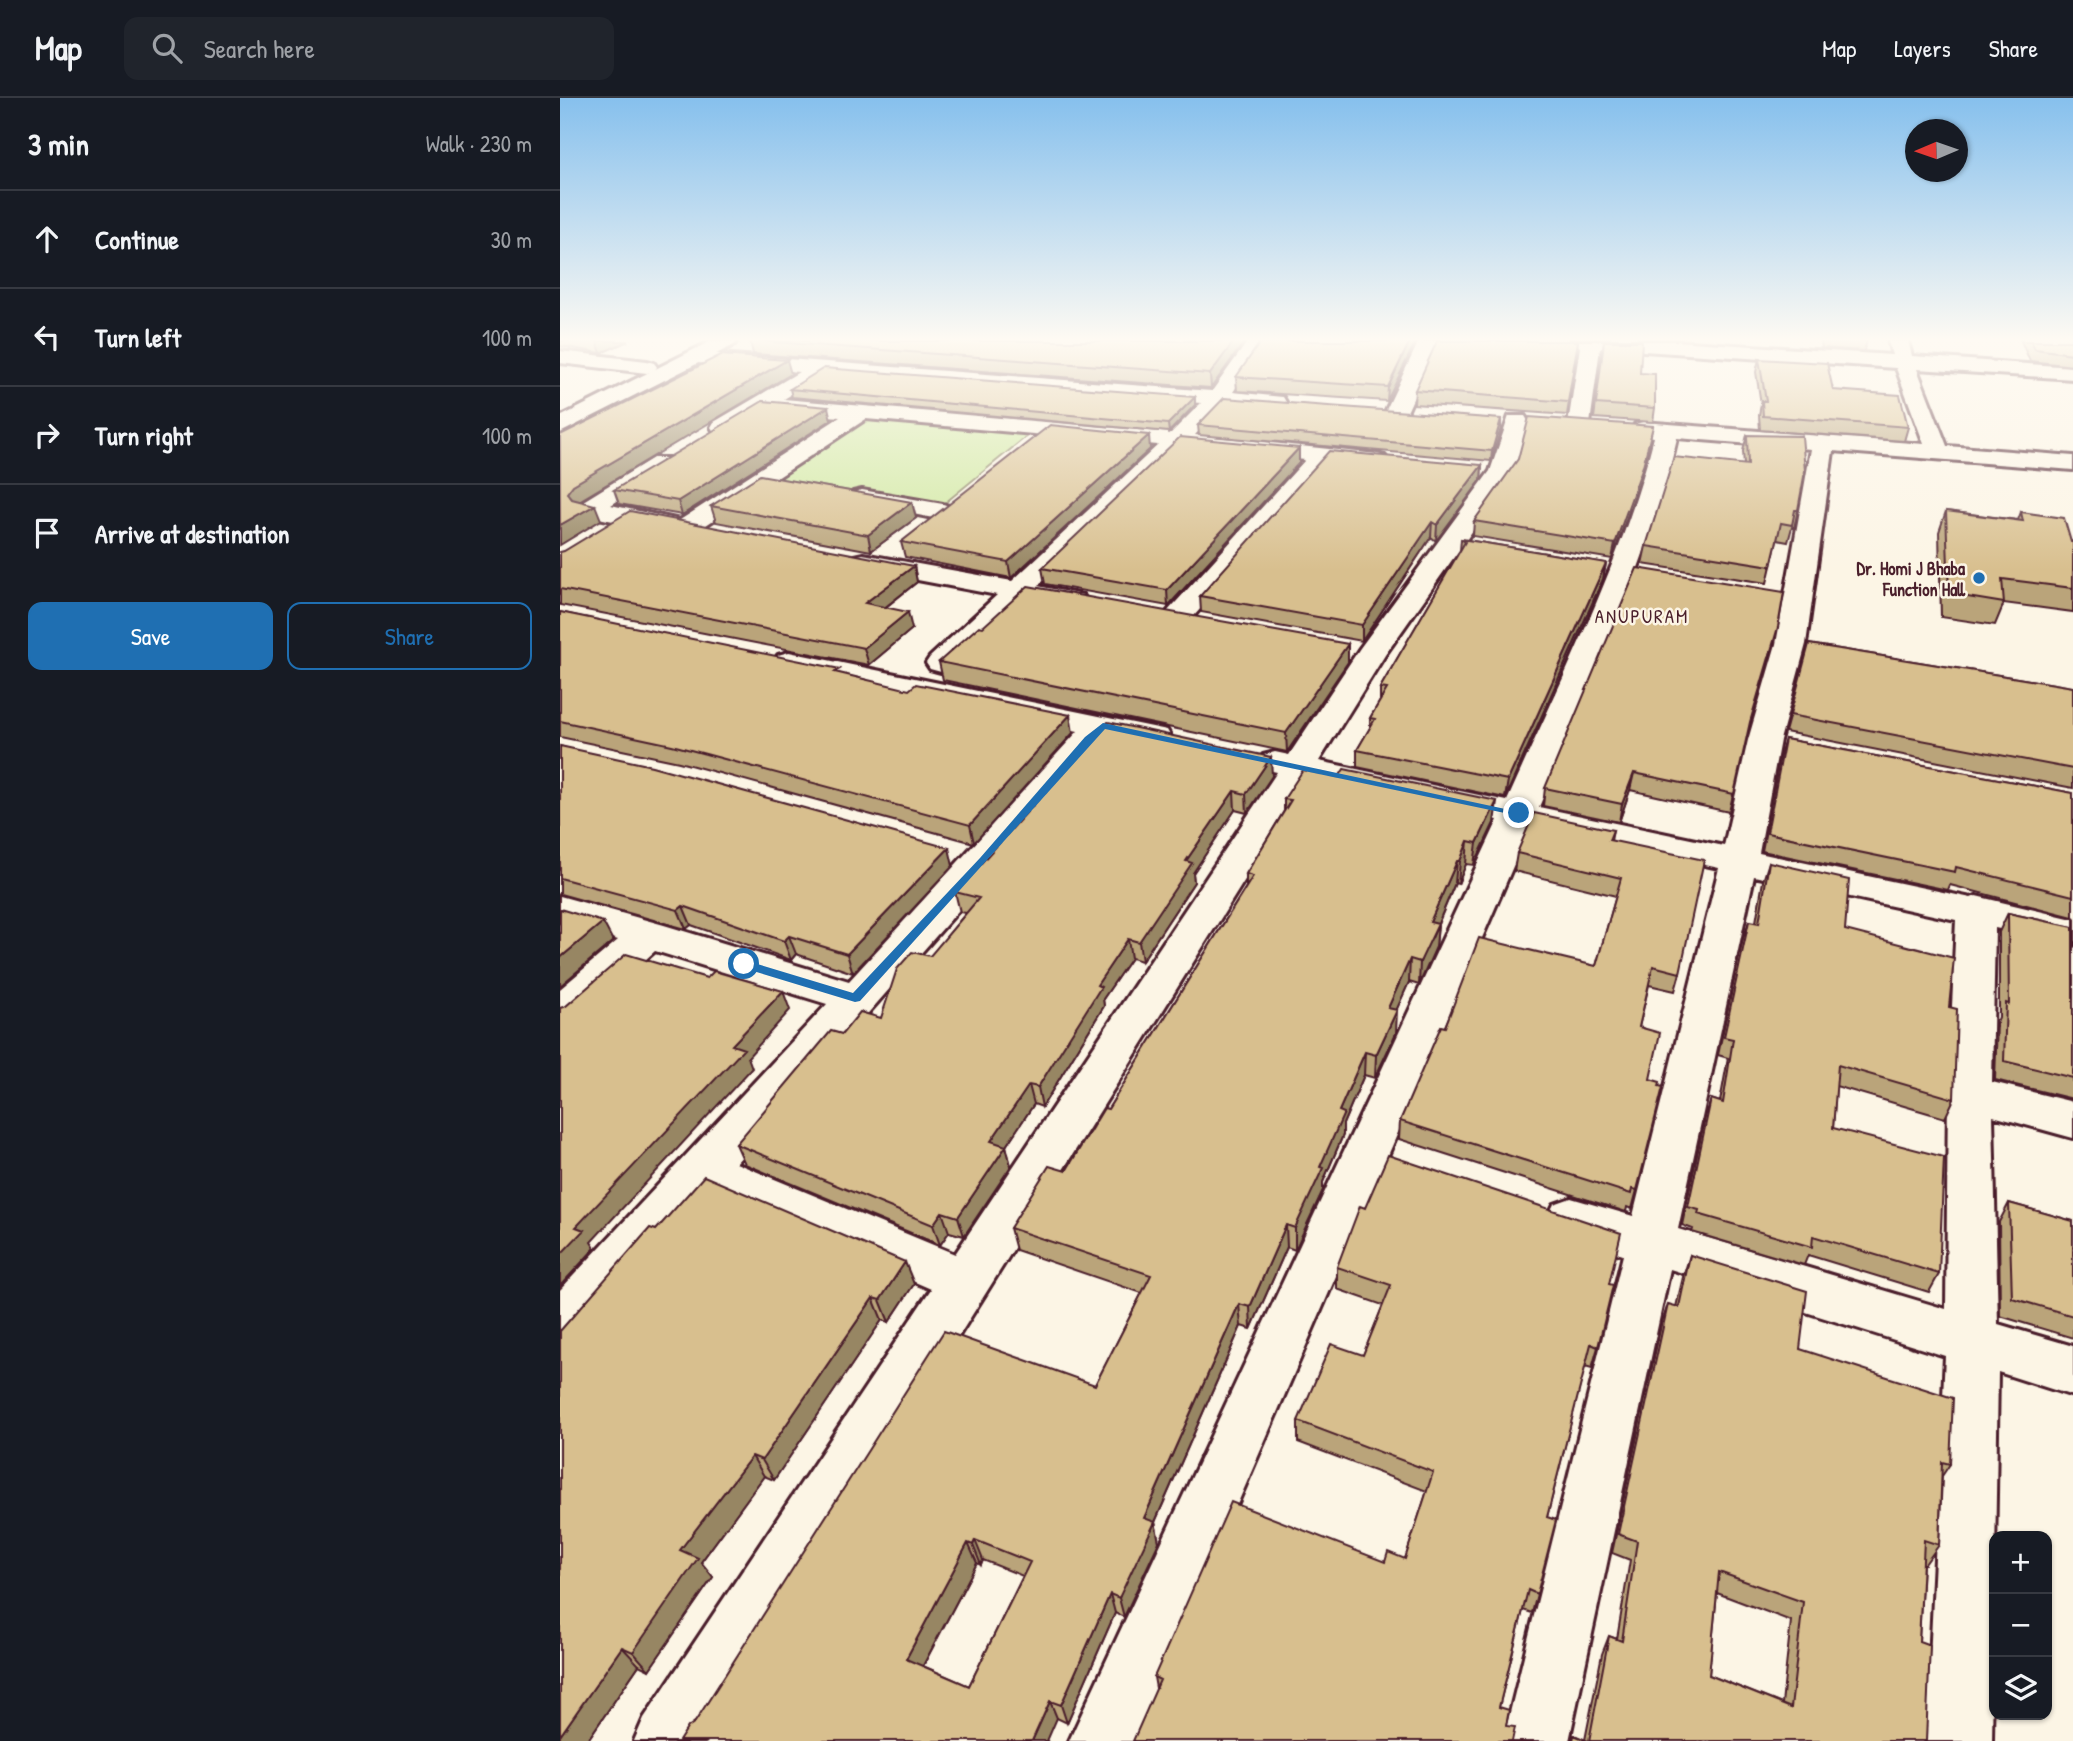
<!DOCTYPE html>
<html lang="en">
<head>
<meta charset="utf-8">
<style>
	:root { --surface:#171b24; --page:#20242c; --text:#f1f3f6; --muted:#9ea1a6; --line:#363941; --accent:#1f6fb2 }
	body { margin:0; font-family:"Patrick Hand",sans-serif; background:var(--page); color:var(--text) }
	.controls { position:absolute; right:21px; bottom:21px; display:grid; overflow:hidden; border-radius:14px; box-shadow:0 2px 5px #0004 }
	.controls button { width:63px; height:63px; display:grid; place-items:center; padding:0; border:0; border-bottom:2px solid var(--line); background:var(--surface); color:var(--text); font:35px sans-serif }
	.compass { position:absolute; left:1345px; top:21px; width:63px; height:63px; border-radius:50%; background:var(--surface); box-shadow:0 2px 5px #0004; rotate:268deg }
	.stop { position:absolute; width:21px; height:21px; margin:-16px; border:5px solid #1f6fb2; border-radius:50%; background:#fff }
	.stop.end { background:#1f6fb2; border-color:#fff; box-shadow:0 2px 7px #0008 }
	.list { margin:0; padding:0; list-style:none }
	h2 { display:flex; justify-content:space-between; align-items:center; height:91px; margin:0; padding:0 28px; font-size:30px }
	h2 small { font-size:23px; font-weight:400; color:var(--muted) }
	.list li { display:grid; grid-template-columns:46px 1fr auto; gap:21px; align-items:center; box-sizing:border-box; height:98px; padding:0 28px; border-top:2px solid var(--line) }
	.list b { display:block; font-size:26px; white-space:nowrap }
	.list em { font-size:23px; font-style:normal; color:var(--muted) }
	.actions { display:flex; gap:14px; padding:21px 28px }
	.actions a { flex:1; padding:16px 0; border:2px solid var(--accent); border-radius:14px; text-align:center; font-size:24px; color:var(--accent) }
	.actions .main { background:var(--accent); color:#fff }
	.icon { flex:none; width:38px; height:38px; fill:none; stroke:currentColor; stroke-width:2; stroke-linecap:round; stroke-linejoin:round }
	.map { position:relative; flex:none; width:1513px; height:1643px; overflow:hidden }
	header { display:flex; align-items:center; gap:42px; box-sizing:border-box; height:98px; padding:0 35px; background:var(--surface); border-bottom:2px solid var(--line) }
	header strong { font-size:33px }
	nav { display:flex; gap:38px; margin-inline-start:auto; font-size:24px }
	.search { width:490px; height:63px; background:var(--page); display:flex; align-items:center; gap:18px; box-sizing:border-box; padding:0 24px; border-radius:14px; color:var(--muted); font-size:26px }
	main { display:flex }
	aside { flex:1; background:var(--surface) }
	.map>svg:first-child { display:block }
	.green { fill:#cee89e; stroke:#8c8464; stroke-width:2 }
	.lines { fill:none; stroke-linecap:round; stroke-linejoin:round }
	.minor-casing { stroke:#4a1f2b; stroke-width:6 }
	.major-casing { stroke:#4a1f2b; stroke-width:6 }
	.minor { fill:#fcf5e5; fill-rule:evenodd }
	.major { fill:#fcf5e5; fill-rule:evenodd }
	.wall { fill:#baa47a; stroke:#4a1f2b; stroke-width:2; fill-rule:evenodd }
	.shaded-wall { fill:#978663; stroke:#4a1f2b; stroke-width:2 }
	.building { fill:#d8bf8e; stroke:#4a1f2b; stroke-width:2; fill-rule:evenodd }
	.route { fill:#1f6fb2 }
	.poi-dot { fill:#1f6fb2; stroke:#fcf5e5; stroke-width:2.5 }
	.labels { text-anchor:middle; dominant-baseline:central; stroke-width:5; stroke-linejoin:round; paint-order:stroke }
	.far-poi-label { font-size:18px; font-weight:bold; fill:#4a1f2b; stroke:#fcf5e5; text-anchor:end }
	.far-neighbourhood-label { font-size:19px; letter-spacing:2px; fill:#4a1f2b; stroke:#fcf5e5 }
</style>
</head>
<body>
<header>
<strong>Map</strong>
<div class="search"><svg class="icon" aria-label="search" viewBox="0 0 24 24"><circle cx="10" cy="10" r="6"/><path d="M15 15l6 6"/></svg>Search here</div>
<nav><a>Map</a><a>Layers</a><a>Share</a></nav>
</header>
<main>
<aside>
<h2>3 min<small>Walk · 230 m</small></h2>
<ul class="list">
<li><svg class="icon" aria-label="ahead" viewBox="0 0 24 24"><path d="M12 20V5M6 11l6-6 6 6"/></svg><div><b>Continue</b></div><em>30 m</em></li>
<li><svg class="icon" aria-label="left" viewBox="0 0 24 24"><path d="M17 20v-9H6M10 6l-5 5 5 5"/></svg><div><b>Turn left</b></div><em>100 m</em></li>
<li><svg class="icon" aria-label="right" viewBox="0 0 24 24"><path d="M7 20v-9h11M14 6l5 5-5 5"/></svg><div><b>Turn right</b></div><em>100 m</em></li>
<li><svg class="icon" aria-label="arrive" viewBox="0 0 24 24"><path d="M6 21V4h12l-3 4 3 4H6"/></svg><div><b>Arrive at destination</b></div></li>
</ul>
<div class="actions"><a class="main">Save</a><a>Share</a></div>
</aside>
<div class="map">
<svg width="1513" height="1643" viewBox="0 0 1513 1643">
	<rect width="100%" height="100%" fill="#fcf5e5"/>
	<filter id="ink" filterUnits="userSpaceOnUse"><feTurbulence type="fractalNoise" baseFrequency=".0143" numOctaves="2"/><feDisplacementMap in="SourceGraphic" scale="14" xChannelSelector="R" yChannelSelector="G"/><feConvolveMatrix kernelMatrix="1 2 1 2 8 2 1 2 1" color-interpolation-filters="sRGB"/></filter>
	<g filter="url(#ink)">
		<path class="green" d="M302,320L473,333L380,409L210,379Z"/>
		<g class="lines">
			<g class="minor-casing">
				<path id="minor" d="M688,243H708L673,294L723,299L726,304L723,309L715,310L664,307L635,337L817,356L825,358L829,363L825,368L817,370L769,365L626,527L616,530L606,527L602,521L606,515L745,362L622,349L478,488L523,497L527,503L523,509L513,511L464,502L392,571L381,574L370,571L366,565L370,559L437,497L294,470L290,464L294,458L303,456L452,483L598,347L306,321L134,435L125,438L29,418L20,415L16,410L20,405L93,360H109L113,365L109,370L51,407L120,422L280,319L219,314L210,310L170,334H154L151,329L154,324L239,274L126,264L123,260L126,256L133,254L652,293ZM265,276L641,305L611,335L224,301Z
					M859,243H879L847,314L844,319H828L825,314Z
					M1011,243H1115L1332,257L1328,243H1348L1352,258L1513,269V281L1357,271L1387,348L1513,358V372L1273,353L1246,546L1220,642L1199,755L1411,800L1416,798L1513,821V847L1435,830L1432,984L1513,1004V1040L1433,1018L1438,1226L1513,1248V1298L1438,1274L1432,1643H1366L1385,1258L1110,1171L1009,1643H943L1063,1157L994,1134L987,1120L994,1106L1011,1100L1073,1118L1159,770L970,729L575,1643H509L938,722L748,681L145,1643H74L84,1620L371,1191L150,1095L18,1244L0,1251V1192L267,906L95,853L15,925L0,929V891L58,842L0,824V798L104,827L289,883L518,633L218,569L214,563L218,557L229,554L607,632L611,639L607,646L595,649L549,639L540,648L436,770L176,1065L395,1156L717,674L703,671L698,664L703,657L715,654L729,657L800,550L930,373L949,318H965L968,323L954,374L825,557L759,663L947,703C1000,583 1062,465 1094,339L1075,336L1072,331L1075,326L1083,324L1364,346L1336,270L1040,250L1030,326L1027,331H1011L1008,326L1020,249ZM1117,340L1251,351L1216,546L1188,642L1164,748L979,709C1029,589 1088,468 1117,340ZM1194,778L1396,822L1388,995L1386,1211L1118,1131Z
					M0,253L87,263L94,265L97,269L94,273L87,275L0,265Z
					M302,392L383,406L392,409L396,414L392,419L383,422L293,404L290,399L293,394Z"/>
			</g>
			<g class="major-casing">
				<path id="major" d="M151,243H177L174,247L0,335V319Z"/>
			</g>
			<use href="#minor" class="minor"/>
			<use href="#major" class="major"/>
		</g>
		<path class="wall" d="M0,243H68L41,255L0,248Z
			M190,243H685L651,290L193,256Z
			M856,243L827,303L677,293L676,279Z
			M1018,243L1007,317L854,306L855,292Z
			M1044,243L1080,275L1095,310L1093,324L1034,320Z
			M1261,243H1307L1304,253L1262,250Z
			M1461,243H1513V268L1470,263Z
			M1199,261L1273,292L1348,329L1344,343L1200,332L1199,317L1201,306L1196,274Z
			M230,291L635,307L609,334L232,299Z
			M941,321V330L931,363L639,337L638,327Z
			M271,322L122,417L59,406L54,392Z
			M1187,337L1238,412L1234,430L1232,429L1228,444L1217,442L1207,485L1082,466L1086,448L1184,367L1183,353Z
			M1091,342L1080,382L1052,461L913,438L914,423Z
			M590,351L451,480L345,459L341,444Z
			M739,365L608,508L485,486L482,470Z
			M922,367L921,382L876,443L871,439L802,543L641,514L640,498Z
			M151,408L356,420L311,453L156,424Z
			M1386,413L1458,422L1461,414L1513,444V514L1444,505L1435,527L1381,519L1379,434Z
			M901,441L1046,465L1043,481L945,700L797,669V652L810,630V620L820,603V590L900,453Z
			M0,454L354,468L357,484L325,510L352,531L309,567L0,507Z
			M0,514L281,576L513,635L414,745L119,664L0,639Z
			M1249,546L1513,589V690L1225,634Z
			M379,564H788L727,654L383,582Z
			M1188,632L1169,714L1070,692L1059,724L983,708L985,690Z
			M1225,641L1513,695V819L1390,787L1388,792L1202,753L1220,658Z
			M0,648L393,768L293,875L236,856L231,862L131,827L126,831L0,796Z
			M712,678L687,715L675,712L633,775L634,784L582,863L571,860L543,901L544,908L482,1009L474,1006L446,1048L451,1068L404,1138L389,1134L380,1147L185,1066L176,1046L282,936L321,920L406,815L400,814L395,794Z
			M724,701L934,725L914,767L906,766L898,786L895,785L878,826L876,849L859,887L849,884L836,912V935L815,980L804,977L783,1026V1037L763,1084V1092L735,1152L727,1149L691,1231L681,1228L595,1424L599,1444L564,1519L555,1515L507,1625L497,1620L135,1624L535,1287L582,1195L456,1152L450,1130L506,1073L548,1011L686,789V776L724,713ZM423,1462L463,1478L409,1588L363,1568L417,1465L421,1467Z
			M1053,732L1051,743L1120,875L1115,893L1089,887L1079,929L1090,981L1077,1092L1072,1111L1067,1109L1066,1114L839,1041L840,1023L885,929L1036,868L1056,798L954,773L957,755Z
			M1209,764L1285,832L1389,909L1394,1001L1385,1020L1276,988L1273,1030L1379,1176L1369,1194L1248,1157L1244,1167L1132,1134L1133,1131L1122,1127L1145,1020L1151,1001L1160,1004L1168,960L1158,957L1183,841L1189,823L1196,824L1203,783Z
			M1448,815L1513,829V1001L1435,982L1437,924L1439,919V834Z
			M1449,1105L1513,1123V1240L1440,1218L1439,1124Z
			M96,1132L354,1186L329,1224L322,1222L214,1382L204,1378L141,1464L153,1479L89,1572L79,1567L27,1643H0Z
			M1130,1157L1240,1251L1390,1366L1382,1378L1379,1447L1365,1466H1363L1359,1543L1366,1643H1012L1014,1637L1025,1642L1042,1556L1049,1538L1057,1541L1070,1462L1052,1455L1101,1227L1108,1206L1116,1209L1123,1179ZM1157,1495L1231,1523L1222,1606L1149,1577Z
			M777,1169L1049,1186L1038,1249L1032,1270L1025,1268L987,1419L977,1496L972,1515L963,1512L939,1609L946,1628L596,1590L594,1579L825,1464L845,1461L867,1393L738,1344V1323L803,1257L823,1207L777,1191Z"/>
		<path class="shaded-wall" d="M37,243H68L41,255Z
			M674,243H685L651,290L650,276Z
			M850,243H856L827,303L828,289Z
			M227,262L231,276L19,403L13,410L7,395L13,387Z
			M635,299V307L609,334L608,326Z
			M268,309L271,322L122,417L118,403Z
			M941,321V330L931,363L932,353Z
			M1093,328L1080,382L1052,461L1055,446Z
			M589,337L590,351L451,480L448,464Z
			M739,350V365L608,508L607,492Z
			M922,367L921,382L876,443L877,427Z
			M352,404L356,420L311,453L308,437Z
			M35,407L41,422L0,447V427Z
			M872,424L871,439L802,543V527Z
			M1046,465L1043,481L945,700L948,682Z
			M354,468L357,484L309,522L305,505Z
			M348,514L352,531L309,567L304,550Z
			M788,546V564L727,654L726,635Z
			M510,617L513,635L414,745L410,727Z
			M711,659L712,678L687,715L686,696Z
			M1074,675L1070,692L1059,724L1062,706Z
			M674,693L675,712L633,775L634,784L582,863L579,844L626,763Z
			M937,703L934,725L914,767L917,745Z
			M908,743L906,766L898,786L900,763Z
			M389,750L393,768L293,875L287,856Z
			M897,763L895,785L872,840L878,826L876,849L859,887L860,864L870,824Z
			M123,808L131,827L126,831L118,812Z
			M43,824L53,843L0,888V860Z
			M229,838L236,856L231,862L224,843Z
			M568,841L571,860L543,901L544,908L482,1009L478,989L537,887Z
			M850,861L849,884L827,933L828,910Z
			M223,893L230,912L188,959L192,970L31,1144L35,1150L0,1188V1157L16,1129L172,947Z
			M837,912L836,935L815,980L816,957Z
			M805,954L804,977L783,1026V1037L763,1084V1092L735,1152V1130L760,1069L779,1013Z
			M469,987L474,1006L436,1063L431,1043Z
			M446,1048L451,1068L404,1138L398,1119Z
			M382,1114L389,1134L380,1147L373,1127Z
			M726,1127L727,1149L691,1231L690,1209Z
			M345,1164L354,1186L329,1224L320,1202Z
			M313,1200L322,1222L214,1382L202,1362Z
			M679,1206L681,1228L591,1433L595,1424L599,1444L564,1519L559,1500L584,1420Z
			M192,1358L204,1378L141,1464L153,1479L89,1572L73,1554L120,1452Z
			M415,1442L423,1462L421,1467L413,1447Z
			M408,1445L417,1465L357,1579L346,1561Z
			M550,1496L555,1515L507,1625L501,1607Z
			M62,1549L79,1567L27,1643H0V1638Z
			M490,1603L497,1620L487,1643H472Z"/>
		<path class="building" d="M199,243H674L650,276Z
			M701,243H850L828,289L676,279Z
			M877,243H1018L1008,304L855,292Z
			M1044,243H1082L1080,275L1095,276V310L1036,306Z
			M1471,243H1513V256L1475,251Z
			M161,257L227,262L13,387L7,395L12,401L35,407L0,427V337Z
			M1199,261L1267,265L1273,292L1340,297L1348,329L1203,318L1202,303H1206Z
			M264,270L635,299L608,326L230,291Z
			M664,300L941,321L932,353L638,327Z
			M203,303L268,309L118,403L54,392Z
			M969,319L1093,328L1083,368L1055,446L914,423L958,361Z
			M490,327L589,337L448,464L341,444Z
			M1187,337L1242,338L1245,373L1238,412H1235L1232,427L1221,425L1211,468L1086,448L1114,359L1188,367Z
			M620,339L739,350L607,492L482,470Z
			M769,353L922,367L877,427L872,424L802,527L640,498Z
			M200,377L352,404L308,437L151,408Z
			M70,413L354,468L305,505L348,514L304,550L0,491V454L4,453Z
			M1386,413L1463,423L1461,414L1504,420L1511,444H1513V490L1442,481L1444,505L1389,496Z
			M901,441L1046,465L948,682L797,652L815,621L810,620L827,591L820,590L905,444Z
			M1077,470L1224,494L1218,529L1190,624L1174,696L1074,675L1062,706L985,690Z
			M468,488L788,546L726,635L379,564L419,528L423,529Z
			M0,514L280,571L275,574L349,592L356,586L510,617L410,727L112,647L0,623Z
			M1249,546L1513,589V671L1230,617Z
			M548,624L711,659L686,696L674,693L626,763L632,765L579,844L568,841L537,887L541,889L478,989L469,987L431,1043L446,1048L398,1119L382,1114L373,1127L176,1046L271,933L282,936L300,914L321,920L337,871L352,854L370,858L419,800L395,794Z
			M1225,641L1513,695V798L1396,769L1395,774L1207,735Z
			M0,648L92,668L389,750L287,856L229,838L224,843L123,808L118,812L0,780Z
			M784,671L937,703L917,745L908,743L900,763H897L870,824L878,826L860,864L850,861L828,910L837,912L816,957L805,954L779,1013L784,1015L760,1069L763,1070L735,1130L726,1127L690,1209L679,1206L584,1420L595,1424L559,1500L550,1496L501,1607L490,1603L472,1643H119L128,1629L135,1624L384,1233L535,1287L591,1177L450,1130L489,1068L506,1073L544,1010L548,1011L693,778L686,776L731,702L724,701L743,672L779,679ZM415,1442L470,1464L409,1588L346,1561L408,1445L413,1447Z
			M974,715L1053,732L1049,742L1144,762L1120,875L1093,868L1079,929L1100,935L1090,981L1100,984L1099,988L1103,989L1077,1092L1072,1091L1071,1096L840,1023L881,928L885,929L919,840L1036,868L1061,780L957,755Z
			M1209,764L1289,782L1285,832L1394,860L1389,909L1397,911L1394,1001L1278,967L1273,1030L1384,1059L1379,1176L1253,1138L1252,1149L1138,1116L1139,1112L1128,1109L1151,1001L1163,1005L1173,941L1164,939L1189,823L1199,825Z
			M0,811L43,824L0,860Z
			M1448,815L1513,829V980L1444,963L1446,905L1449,906Z
			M66,856L147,880L154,873L223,893L172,947L184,951L16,1129L24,1132L0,1157V910L6,908Z
			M828,1057L1061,1135L1049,1186L1053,1187L1038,1249L1031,1246L987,1419L996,1422L977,1496L968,1492L939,1609L949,1612L946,1628L955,1629L952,1643H573L600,1582L594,1579L671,1404L825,1464L828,1454L845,1461L873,1374L738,1323L771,1246L803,1257L831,1187L777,1169L800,1108L805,1110Z
			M144,1078L345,1164L320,1202L313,1200L202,1362L192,1358L120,1452L138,1460L73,1554L62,1549L0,1638V1233L90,1130L96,1132Z
			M1449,1105L1513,1123V1218L1452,1200Z
			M1130,1157L1247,1193L1240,1251L1393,1300L1390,1366L1382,1364L1379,1447L1364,1442L1359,1543L1370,1547L1366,1643H1029L1049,1538L1062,1543L1077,1443L1058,1436L1108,1206L1119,1209ZM1159,1474L1243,1504L1231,1610L1149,1577Z
			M1014,1637L1028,1643H1013Z"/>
	</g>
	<linearGradient id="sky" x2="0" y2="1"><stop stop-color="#86c0ed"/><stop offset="0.51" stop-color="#fefaf3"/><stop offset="1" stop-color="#fefaf3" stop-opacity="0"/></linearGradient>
	<rect width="1513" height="473" fill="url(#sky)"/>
	<path class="route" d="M543,625L964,715L959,718L545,631L300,903L295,904L180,869L178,866L184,862L293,895L420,760L525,639Z"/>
	<circle class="poi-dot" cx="1419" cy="480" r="7"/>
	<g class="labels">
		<g class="far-poi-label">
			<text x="1405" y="470">Dr. Homi J Bhaba<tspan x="1405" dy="21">Function Hall</tspan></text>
		</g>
		<g class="far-neighbourhood-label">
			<text x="1082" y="518">ANUPURAM</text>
		</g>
	</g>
</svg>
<div class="controls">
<button>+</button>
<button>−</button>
<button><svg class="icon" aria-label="layers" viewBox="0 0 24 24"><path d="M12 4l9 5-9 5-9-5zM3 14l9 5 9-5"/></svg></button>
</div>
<svg class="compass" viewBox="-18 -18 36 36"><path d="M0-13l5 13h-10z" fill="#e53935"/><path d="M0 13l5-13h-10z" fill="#9ea1a6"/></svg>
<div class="stop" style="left:184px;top:866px"></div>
<div class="stop end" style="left:959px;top:715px"></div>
</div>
</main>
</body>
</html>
